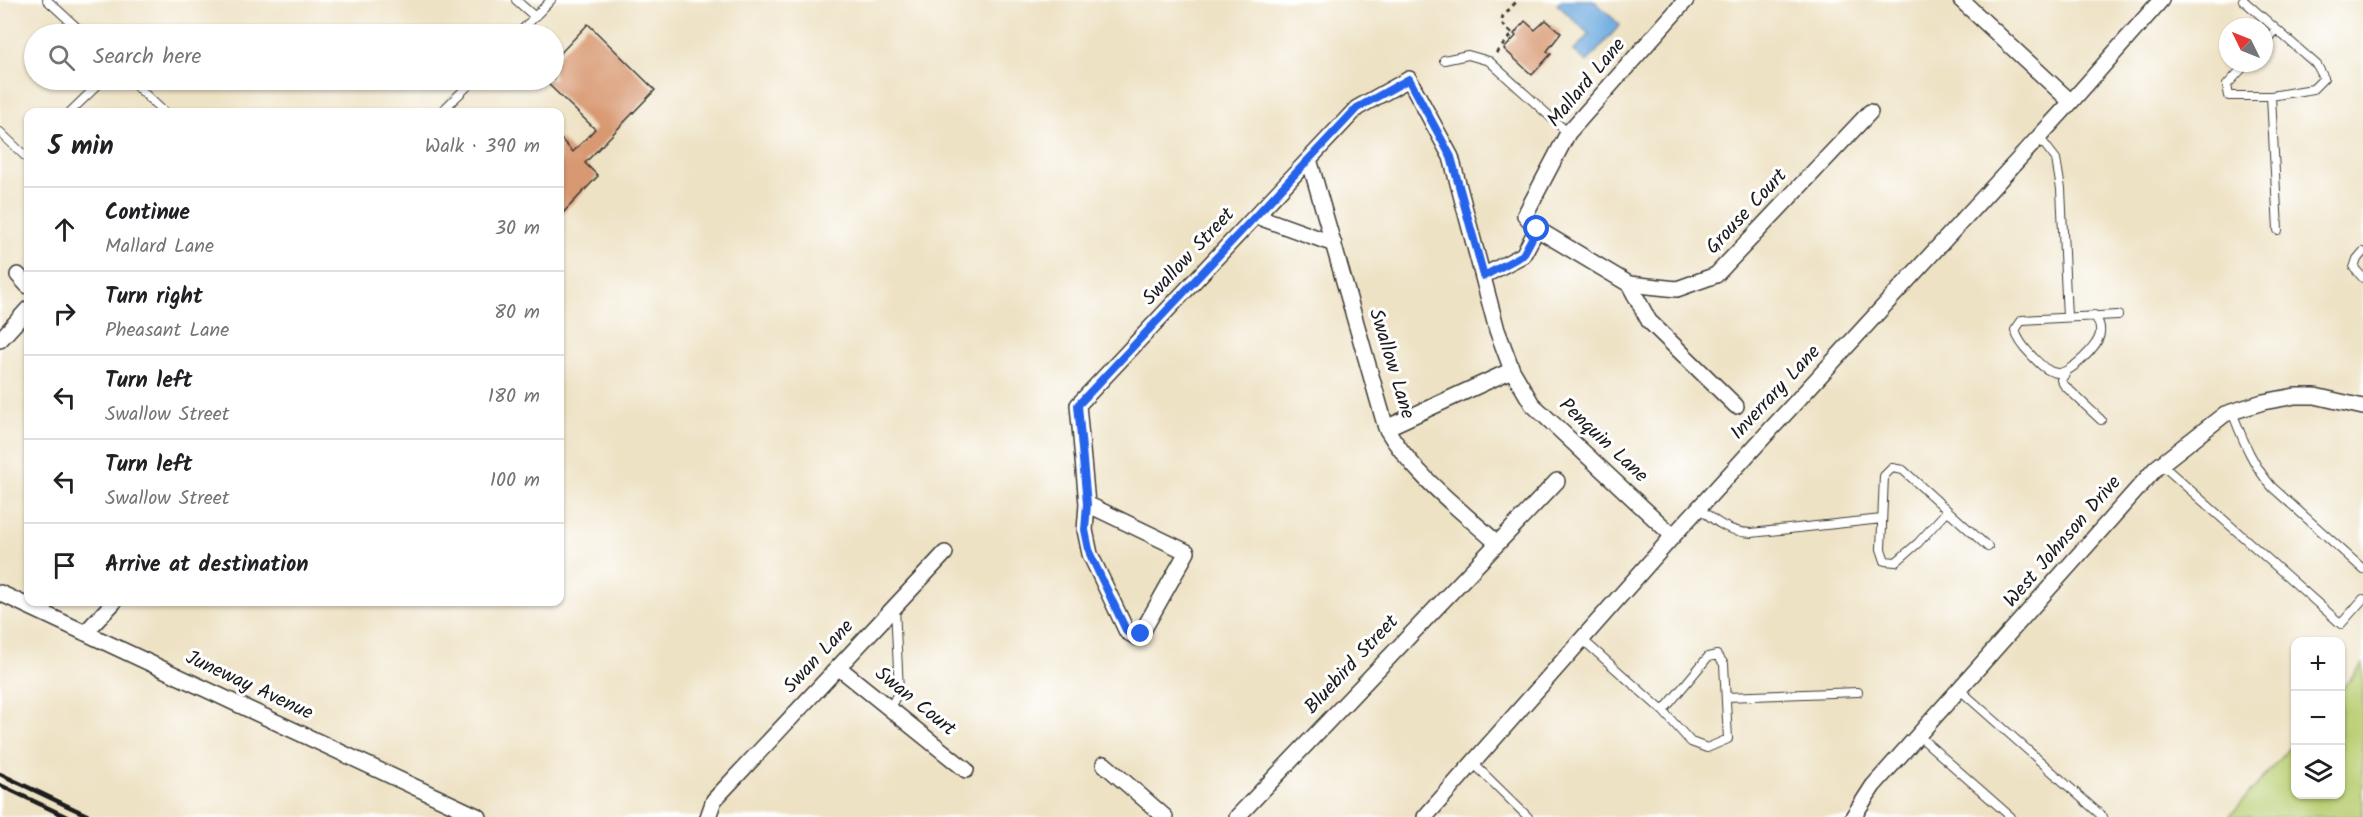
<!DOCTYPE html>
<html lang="en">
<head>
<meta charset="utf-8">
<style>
	:root { --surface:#fff; --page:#f2f2f2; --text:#202124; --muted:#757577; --line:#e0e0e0 }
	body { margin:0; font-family:Kalam,sans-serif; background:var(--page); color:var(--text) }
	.controls { position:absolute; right:18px; bottom:18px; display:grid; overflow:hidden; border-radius:12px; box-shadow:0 2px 4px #0004 }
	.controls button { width:54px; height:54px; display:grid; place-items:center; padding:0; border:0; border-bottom:2px solid var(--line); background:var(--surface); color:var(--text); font:30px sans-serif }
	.compass { position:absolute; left:2219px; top:18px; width:54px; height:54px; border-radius:50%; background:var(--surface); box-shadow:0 2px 4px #0004; rotate:313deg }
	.stop { position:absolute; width:18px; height:18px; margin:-14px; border:4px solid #2563eb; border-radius:50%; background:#fff }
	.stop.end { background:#2563eb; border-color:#fff; box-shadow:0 2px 6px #0008 }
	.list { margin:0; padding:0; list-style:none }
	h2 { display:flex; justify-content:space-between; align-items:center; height:78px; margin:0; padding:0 24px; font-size:26px }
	h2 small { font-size:20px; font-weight:400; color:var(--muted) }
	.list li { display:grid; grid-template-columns:39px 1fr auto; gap:18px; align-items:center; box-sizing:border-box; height:84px; padding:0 24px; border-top:2px solid var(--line) }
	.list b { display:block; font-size:22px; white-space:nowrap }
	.list p { margin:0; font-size:20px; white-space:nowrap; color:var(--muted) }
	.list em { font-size:20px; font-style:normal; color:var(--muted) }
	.icon { flex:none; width:33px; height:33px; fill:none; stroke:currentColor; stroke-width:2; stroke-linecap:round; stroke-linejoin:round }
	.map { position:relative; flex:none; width:2363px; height:817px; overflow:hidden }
	.search { position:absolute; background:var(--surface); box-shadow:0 2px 4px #0004; left:24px; top:24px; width:540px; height:66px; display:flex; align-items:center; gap:15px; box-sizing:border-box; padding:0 21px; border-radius:33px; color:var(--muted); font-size:22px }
	.panel { position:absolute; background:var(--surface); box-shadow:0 2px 4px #0004; left:24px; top:108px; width:540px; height:498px; border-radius:12px }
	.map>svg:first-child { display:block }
	.green { fill:#b8cd71; stroke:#6a7446; stroke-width:1.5 }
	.water { fill:#6dabdf; stroke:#44647e; stroke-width:1.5 }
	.building { fill:#d89871 }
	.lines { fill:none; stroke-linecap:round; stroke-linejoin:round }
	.lane-casing { stroke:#3c3a35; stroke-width:10 }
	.street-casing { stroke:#3c3a35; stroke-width:18 }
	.path { stroke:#3c3a35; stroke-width:3; stroke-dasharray:4.5 4.5; stroke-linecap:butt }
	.lane { stroke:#fff; stroke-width:8 }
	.street { stroke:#fff; stroke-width:15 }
	.rail { stroke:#1c1c1c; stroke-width:4.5 }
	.route { stroke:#2563eb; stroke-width:8 }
	.labels { text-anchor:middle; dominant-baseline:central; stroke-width:6; stroke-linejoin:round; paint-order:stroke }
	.street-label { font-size:20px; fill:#1c1c1c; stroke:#fff }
</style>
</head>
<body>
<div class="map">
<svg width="2363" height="817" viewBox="0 0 2363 817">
	<rect width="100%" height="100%" fill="#fff"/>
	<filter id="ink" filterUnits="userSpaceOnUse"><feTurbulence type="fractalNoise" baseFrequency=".0167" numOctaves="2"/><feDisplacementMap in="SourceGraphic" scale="12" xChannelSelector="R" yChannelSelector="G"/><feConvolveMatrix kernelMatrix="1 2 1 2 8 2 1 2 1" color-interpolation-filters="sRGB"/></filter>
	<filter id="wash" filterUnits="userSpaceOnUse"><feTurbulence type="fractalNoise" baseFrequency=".008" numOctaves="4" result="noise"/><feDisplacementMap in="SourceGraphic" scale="24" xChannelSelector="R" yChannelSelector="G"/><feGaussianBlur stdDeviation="1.35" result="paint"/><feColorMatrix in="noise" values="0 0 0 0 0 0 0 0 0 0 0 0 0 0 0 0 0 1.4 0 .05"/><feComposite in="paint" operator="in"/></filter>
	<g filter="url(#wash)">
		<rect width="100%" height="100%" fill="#eee2c4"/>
		<path class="green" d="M2363,664V817H2229L2295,741L2296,794H2340L2341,690Z"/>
		<path class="water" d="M1561,0H1593L1620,25L1587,62L1574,51L1589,34L1557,4Z"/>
		<g id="blocks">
			<path class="building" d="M1546,20L1561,33L1547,51L1551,54L1532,75L1504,49L1516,36L1514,34L1525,21L1535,30Z
				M588,24L655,90L585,163L598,176L560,216V138L573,152L595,129L544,80H554V60Z"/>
		</g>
	</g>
	<g filter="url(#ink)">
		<use href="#blocks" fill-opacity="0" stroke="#3c3a35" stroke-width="1.5"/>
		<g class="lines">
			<g class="lane-casing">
				<path id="lane" d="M47,0L84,34
					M516,0L535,17
					M2243,0L2317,65L2324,78L2313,89L2271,96H2229L2227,85L2247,63
					M518,34L551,0
					M2264,43L2276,29
					M1444,60L1468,55L1489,61L1568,133
					M130,80L164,112
					M2271,96L2278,230
					M70,112L103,80
					M441,112L474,80
					M0,132L28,159
					M2039,137L2056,159L2061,189L2067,317
					M2363,252L2357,259L2354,268L2363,278
					M2094,315C2098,321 2101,325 2100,333C2099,346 2070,374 2057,373C2047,372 2040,364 2033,357C2025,349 2018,341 2015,330L2022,320L2118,315
					M2067,371L2061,380L2064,385L2101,420
					M2232,412C2243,440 2252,464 2272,487L2363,569
					M2161,464L2341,624L2363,599
					M1699,508C1716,522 1728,532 1751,533L1882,519
					M1947,511L1918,543L1896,562L1885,561L1881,549L1884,476L1892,468L1903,470L1988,547
					M1583,640L1663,711L1691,742L1707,748L1728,739L1724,664L1717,655L1708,657L1663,711
					M1960,690L2103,817
					M1726,697L1858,692
					M890,708L899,691L895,607
					M1919,736L2011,817
					M1473,763L1528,817"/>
			</g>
			<g class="street-casing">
				<path id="street" d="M1686,0L1568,133L1525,215L1537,229L1629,284L1677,289L1716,275L1870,112
					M1961,0L2071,102
					M1309,159L1386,428C1413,474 1457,507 1497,543
					M1256,216L1334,244
					M18,275L28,286
					M1483,276L1523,255L1537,229
					M1629,284L1649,321L1736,406
					M0,340L28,309
					M1386,428L1512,370
					M1087,504L1078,405L1357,108L1409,79L1451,157L1497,330L1512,370L1532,404L1673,536
					M1087,504L1187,552L1141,634L1136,637L1127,632L1090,554L1085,530Z
					M0,593L479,817
					M85,633L114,602
					M838,667L966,770
					M1104,764L1165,817
					M708,817L714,800L945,553
					M1237,817L1557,481
					M1425,817L1673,536L2071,102L2161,0
					M1853,817L1873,786L2156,468L2225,414L2263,402L2295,396H2315L2363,407"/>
			</g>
			<path class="path" d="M1496,53L1513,34L1501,23L1503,16L1518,0"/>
			<use href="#lane" class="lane"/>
			<use href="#street" class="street"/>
			<path class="rail" d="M0,774L91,817
				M0,785L67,817"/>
		</g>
	</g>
	<g class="lines" filter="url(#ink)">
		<path class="route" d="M1141,634L1136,637L1127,632L1090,554L1085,530L1087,504L1078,405L1357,108L1409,79L1451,157L1484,276L1523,255L1537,229"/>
	</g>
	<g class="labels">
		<g class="street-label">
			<text transform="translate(1587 83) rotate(-50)">Mallard Lane</text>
			<text transform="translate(1747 212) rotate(-47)">Grouse Court</text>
			<text transform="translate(1189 257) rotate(-47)">Swallow Street</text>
			<text transform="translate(1391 364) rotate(73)">Swallow Lane</text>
			<text transform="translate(1776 393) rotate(-47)">Inverrary Lane</text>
			<text transform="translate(1603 441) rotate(43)">Penquin Lane</text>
			<text transform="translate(2063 542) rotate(-49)">West Johnson Drive</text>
			<text transform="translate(819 657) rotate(-47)">Swan Lane</text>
			<text transform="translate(1352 665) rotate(-47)">Bluebird Street</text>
			<text transform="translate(249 686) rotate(25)">Juneway Avenue</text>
			<text transform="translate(915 702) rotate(39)">Swan Court</text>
		</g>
	</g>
</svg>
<div class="controls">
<button>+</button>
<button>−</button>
<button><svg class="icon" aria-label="layers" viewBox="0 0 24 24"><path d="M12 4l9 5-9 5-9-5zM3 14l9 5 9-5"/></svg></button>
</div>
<svg class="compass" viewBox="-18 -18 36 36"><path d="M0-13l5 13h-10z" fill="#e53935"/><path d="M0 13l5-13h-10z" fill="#757577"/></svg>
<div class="stop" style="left:1537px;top:229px"></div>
<div class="stop end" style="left:1141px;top:634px"></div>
<div class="search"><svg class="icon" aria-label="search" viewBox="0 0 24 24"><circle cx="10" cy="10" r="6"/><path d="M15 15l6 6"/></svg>Search here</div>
<section class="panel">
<h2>5 min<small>Walk · 390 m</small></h2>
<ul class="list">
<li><svg class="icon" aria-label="ahead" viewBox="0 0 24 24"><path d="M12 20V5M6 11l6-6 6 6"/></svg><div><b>Continue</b><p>Mallard Lane</p></div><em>30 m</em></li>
<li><svg class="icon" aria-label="right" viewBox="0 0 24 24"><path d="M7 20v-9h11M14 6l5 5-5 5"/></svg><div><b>Turn right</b><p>Pheasant Lane</p></div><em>80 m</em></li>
<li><svg class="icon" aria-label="left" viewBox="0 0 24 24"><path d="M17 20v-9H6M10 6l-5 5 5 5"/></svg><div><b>Turn left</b><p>Swallow Street</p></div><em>180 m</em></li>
<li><svg class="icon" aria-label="left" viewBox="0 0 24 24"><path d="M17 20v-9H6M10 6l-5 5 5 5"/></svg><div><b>Turn left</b><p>Swallow Street</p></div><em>100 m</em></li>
<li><svg class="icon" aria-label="arrive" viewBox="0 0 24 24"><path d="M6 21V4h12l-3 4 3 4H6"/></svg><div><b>Arrive at destination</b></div></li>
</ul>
</section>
</div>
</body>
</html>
